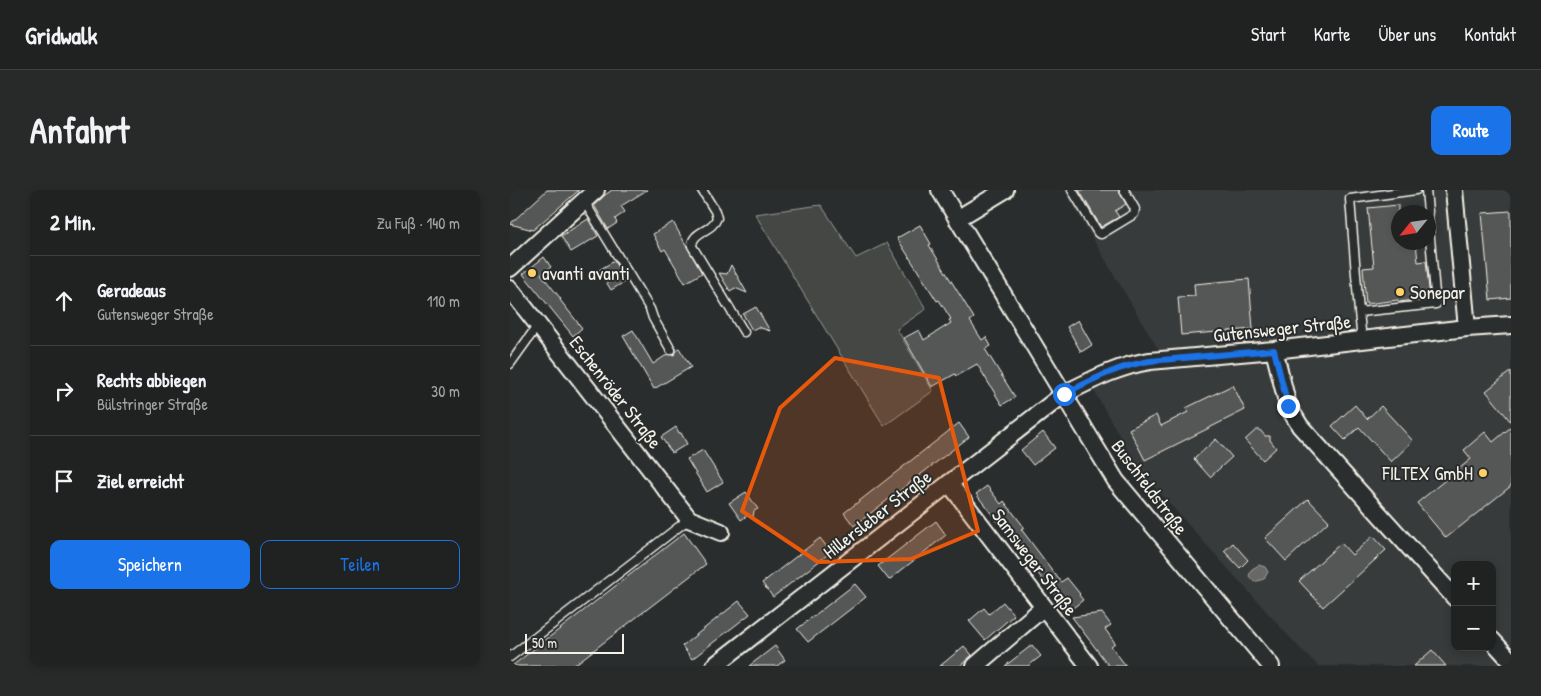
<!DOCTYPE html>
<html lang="de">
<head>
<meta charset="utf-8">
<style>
	:root { --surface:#202222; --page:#282a2a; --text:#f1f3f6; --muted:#a2a4a5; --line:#3d3f40; --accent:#1a73e8 }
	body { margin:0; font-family:"Patrick Hand",sans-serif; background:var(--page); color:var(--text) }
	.controls { position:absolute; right:15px; bottom:15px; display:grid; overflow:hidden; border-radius:10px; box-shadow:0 2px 8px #0003 }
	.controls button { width:45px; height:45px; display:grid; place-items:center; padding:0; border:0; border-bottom:1px solid var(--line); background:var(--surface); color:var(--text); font:25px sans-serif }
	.compass { position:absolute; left:881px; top:15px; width:45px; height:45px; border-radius:50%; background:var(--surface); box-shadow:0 2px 8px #0003; rotate:240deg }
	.scale { position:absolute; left:15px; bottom:12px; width:99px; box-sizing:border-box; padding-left:5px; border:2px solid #f4f1e8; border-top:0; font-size:14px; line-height:18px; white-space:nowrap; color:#f4f1e8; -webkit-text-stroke:4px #2a2d2e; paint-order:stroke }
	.stop { position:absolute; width:15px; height:15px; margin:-11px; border:4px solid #1a73e8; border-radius:50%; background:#fff }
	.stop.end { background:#1a73e8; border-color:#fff; box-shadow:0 1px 5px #0008 }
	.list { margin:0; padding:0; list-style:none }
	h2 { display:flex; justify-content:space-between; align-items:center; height:65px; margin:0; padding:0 20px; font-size:21px }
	h2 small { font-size:16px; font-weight:400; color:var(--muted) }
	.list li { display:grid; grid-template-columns:32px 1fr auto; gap:15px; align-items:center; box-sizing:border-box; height:90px; padding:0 20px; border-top:1px solid var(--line) }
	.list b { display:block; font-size:19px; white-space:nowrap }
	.list p { margin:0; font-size:16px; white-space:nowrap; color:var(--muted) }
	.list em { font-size:16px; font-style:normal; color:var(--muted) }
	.actions { display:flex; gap:10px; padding:15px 20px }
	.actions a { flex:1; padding:11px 0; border:1px solid var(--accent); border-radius:10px; text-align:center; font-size:18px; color:var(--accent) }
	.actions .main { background:var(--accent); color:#fff }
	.icon { flex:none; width:28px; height:28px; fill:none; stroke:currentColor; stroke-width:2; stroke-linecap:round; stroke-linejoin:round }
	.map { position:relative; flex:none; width:1001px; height:476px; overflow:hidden; border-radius:10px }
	header { display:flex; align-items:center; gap:30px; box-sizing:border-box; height:70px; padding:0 25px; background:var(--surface); border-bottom:1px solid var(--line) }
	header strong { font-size:24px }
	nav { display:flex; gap:28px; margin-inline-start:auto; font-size:18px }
	.intro { display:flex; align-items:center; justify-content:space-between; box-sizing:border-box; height:120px; padding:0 30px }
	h1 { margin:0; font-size:35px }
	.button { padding:12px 22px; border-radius:10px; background:var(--accent); color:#fff; font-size:18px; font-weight:700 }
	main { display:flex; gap:30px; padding:0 30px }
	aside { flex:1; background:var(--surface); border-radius:10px; box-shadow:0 2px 8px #0003 }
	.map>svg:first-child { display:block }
	.built { fill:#373a3a; fill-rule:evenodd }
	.green { fill:#444645; stroke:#9c9c96 }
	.water { fill:#676866; stroke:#9f9f9a }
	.building { fill:#555756; stroke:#f4f1e8 }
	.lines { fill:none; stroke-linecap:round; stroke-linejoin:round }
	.lane-casing { stroke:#f4f1e8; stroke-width:11 }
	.street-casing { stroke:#f4f1e8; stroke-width:20 }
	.lane { stroke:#2a2d2e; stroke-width:8 }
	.street { stroke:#2a2d2e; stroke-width:16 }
	.route { stroke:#1a73e8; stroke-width:6 }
	.marked { fill:#e8590c; fill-opacity:0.2; stroke:#e8590c; stroke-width:4; stroke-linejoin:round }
	.poi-dot { fill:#ffd166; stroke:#2a2d2e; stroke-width:2 }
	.labels { text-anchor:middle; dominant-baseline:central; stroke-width:4; stroke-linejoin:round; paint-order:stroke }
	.poi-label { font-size:19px; fill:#f4f1e8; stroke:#2a2d2e; text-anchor:start }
	.street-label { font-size:19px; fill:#f4f1e8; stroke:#2a2d2e }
</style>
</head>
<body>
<header>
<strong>Gridwalk</strong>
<nav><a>Start</a><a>Karte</a><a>Über uns</a><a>Kontakt</a></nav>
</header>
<div class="intro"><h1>Anfahrt</h1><a class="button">Route</a></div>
<main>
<aside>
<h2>2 Min.<small>Zu Fuß · 140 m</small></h2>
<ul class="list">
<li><svg class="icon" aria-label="ahead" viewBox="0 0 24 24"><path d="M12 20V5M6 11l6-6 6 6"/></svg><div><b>Geradeaus</b><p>Gutensweger Straße</p></div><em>110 m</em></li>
<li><svg class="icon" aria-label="right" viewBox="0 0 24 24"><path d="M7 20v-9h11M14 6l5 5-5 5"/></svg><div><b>Rechts abbiegen</b><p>Bülstringer Straße</p></div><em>30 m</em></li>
<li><svg class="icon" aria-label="arrive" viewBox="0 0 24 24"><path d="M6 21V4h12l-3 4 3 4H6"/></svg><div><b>Ziel erreicht</b></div></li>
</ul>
<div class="actions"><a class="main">Speichern</a><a>Teilen</a></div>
</aside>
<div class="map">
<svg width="1001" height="476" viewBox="0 0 1001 476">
	<rect width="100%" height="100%" fill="#2a2d2e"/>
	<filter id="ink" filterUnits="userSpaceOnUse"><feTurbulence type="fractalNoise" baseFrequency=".02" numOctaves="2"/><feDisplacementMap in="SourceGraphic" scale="10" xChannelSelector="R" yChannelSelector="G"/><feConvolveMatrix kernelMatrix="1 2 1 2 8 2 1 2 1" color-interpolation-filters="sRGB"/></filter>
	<g filter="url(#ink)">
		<path class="built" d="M554,0H1001V476H808L784,452L629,280L583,199L604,188L624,181L658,176ZM888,22H918V52H888ZM945,375H982V457H945Z"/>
		<path class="green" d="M311,15L346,68L377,53L416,119L387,139L423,201L374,236L245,24Z"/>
		<path class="water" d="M749,375L755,377L758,382L754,389L744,392L739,386L742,379Z"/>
		<path class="building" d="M37,0H69L23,40L0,34Z
			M102,0H137L111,16L115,22L105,29L107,33L98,39L84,15L95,5Z
			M569,0H608L616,14L605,21L609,27L591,37Z
			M888,15V52H906L908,72L916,71L920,108L889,112L888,110L856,114L853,78L864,77L858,18Z
			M1001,21V108L980,110L972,23Z
			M78,29L88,46L61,62L51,46Z
			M163,32L192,83L175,93L155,59L152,61L143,44Z
			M410,35L421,54L419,55L464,128L460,131L472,150L476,147L481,156L475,159L505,207L492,215L467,174L446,186L445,184L422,197L394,148L409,140L414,150L441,133L439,130L441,129L429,110L427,111L387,48Z
			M34,67L41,77L31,84L51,109L50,110L72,138L63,146L13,84Z
			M104,71L116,91L101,100L89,80Z
			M221,75L237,103L225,98L220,101L209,83L217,84Z
			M739,89L743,139L671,145L668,107L685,106L684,94Z
			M246,117L260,141L248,137L242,140L233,124Z
			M568,130L582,155L571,162L557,137Z
			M123,140L143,174L158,164L164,165L166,159L169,158L181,177L144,199L113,146Z
			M1001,181V232L976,201Z
			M723,195L735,220L635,270L619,239L646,225L651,236L678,222L676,218Z
			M845,215L857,229L871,216L903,251L881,272L849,237L835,250L822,236Z
			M449,233L459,247L344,336L334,323Z
			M166,237L169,243H171L177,254L162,263L151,247Z
			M1001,237V296L936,348L907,313L961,269L954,260L975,242L983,252Z
			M746,240H750L755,246H760V250L766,258L753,270L735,250Z
			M533,242L545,258L523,275L511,260Z
			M706,249L722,267L700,287L684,269Z
			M193,260L213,292L197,302L177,269Z
			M477,296L491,314L494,311L514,337L511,339L551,392L557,388L570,404L569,405L573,410L558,422L466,304Z
			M236,302L248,319L244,321L243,327L238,325L231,330L219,313Z
			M798,309L819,331L776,371L755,348Z
			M426,331L436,345L379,390L368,376Z
			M174,343L196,374L63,476H2Z
			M863,346L876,360L813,417L789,391L831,353L842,365Z
			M310,348L321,362L263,407L252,393Z
			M723,353L738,370L730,378L714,361Z
			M345,394L356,407L298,452L287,439Z
			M229,411L240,424L182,469L172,456Z
			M493,412L504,425L475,450L459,431L474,418L479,424Z
			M592,423L601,435L595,439L605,453L601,456L616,476H599L562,427Z
			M522,455L531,466L518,476H495Z
			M265,456L275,470L267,476H239Z
			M454,456L462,465L450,476H430Z
			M922,460L936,476H904Z"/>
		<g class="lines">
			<g class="lane-casing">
				<path id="lane" d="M192,0L205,21L207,28C202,42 182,41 182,56L234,142
					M562,0L588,43L591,44L624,24L625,19L614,0
					M916,0L918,22
					M74,11L140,119L143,128L161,160
					M849,122L840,9L906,0
					M852,150L849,122L926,114L918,26
					M0,174L28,135
					M0,467L179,329"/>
			</g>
			<g class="street-casing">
				<path id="street" d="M430,0L606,291L761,476
					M944,0L957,138
					M447,29L495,0
					M0,78L86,0
					M0,99L179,329L211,342
					M764,160L778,216L790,236L945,408
					M439,293L579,476
					M982,450L1001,471
					M204,476L554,204C582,190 608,176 640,171L764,160L957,138L1001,135
					M465,476L534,417"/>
			</g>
			<use href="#lane" class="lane"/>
			<use href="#street" class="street"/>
		</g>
	</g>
	<g class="lines" filter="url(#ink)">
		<path class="route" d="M554,204C582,190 608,176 640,171L764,160L778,216"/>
	</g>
	<path class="marked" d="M325,168L429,188L468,341L401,369L308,372L232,321L270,218Z"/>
	<g class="poi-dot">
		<circle cx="22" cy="83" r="5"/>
		<circle cx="890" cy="102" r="5"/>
		<circle cx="973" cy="283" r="5"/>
	</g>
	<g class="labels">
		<g class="poi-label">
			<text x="32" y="83">avanti avanti</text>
			<text x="900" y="102">Sonepar</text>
			<text x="963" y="283" text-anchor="end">FILTEX GmbH</text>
		</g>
		<g class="street-label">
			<text transform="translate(772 138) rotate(-6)">Gutensweger Straße</text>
			<text transform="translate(106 202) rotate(52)">Eschenröder Straße</text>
			<text transform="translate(640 297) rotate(53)">Buschfeldstraße</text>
			<text transform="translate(367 324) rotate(-38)">Hillersleber Straße</text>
			<text transform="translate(525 372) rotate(53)">Samsweger Straße</text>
		</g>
	</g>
</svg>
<div class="controls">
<button>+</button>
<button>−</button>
</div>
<svg class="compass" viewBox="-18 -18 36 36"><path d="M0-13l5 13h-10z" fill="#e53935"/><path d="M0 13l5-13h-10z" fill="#a2a4a5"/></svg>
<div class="scale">50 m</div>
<div class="stop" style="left:554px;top:204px"></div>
<div class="stop end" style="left:778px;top:216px"></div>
</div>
</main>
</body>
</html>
